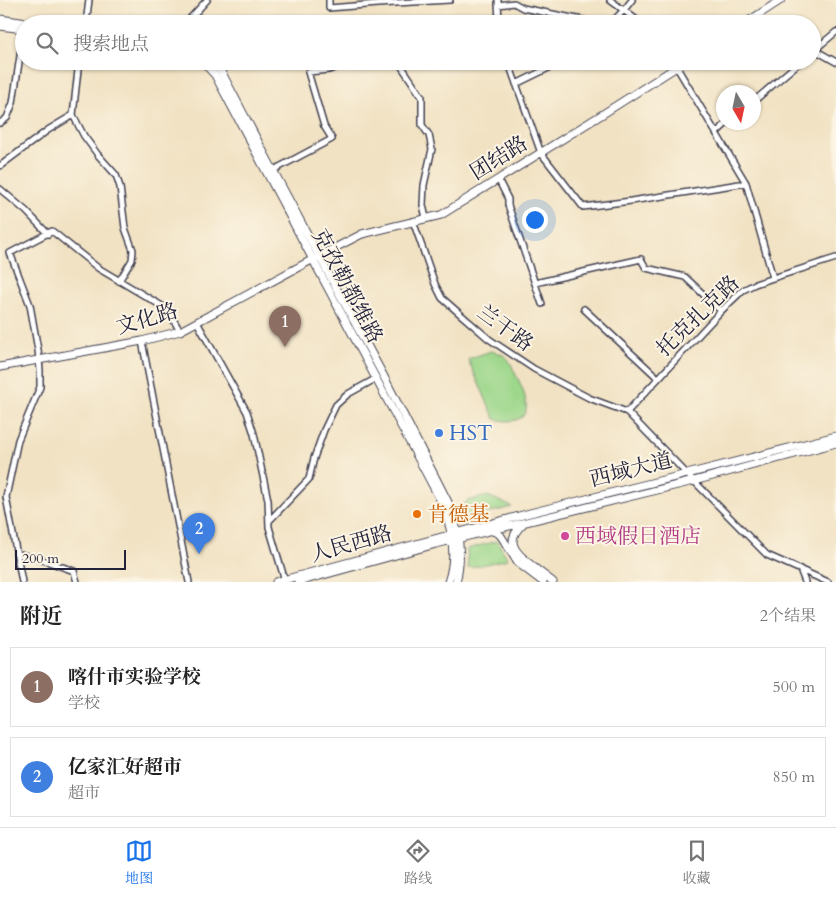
<!DOCTYPE html>
<html lang="zh">
<head>
<meta charset="utf-8">
<style>
	:root { --surface:#fff; --page:#f2f2f2; --text:#222; --muted:#767676; --line:#e0e0e0; --accent:#1a73e8 }
	body { margin:0; font-family:Cardo,"Noto Serif SC",serif; background:var(--page); color:var(--text) }
	.compass { position:absolute; left:716px; top:85px; width:45px; height:45px; border-radius:50%; background:var(--surface); box-shadow:0 1px 4px #0004; rotate:171deg }
	.scale { position:absolute; left:15px; bottom:12px; width:111px; box-sizing:border-box; padding-left:5px; border:2px solid #22223b; border-top:0; font-size:14px; line-height:18px; white-space:nowrap; color:#22223b; -webkit-text-stroke:4px #fcf5e5; paint-order:stroke }
	.you { position:absolute; left:534px; top:219px; width:18px; height:18px; margin:-12px; border:4px solid #fff; border-radius:50%; background:#1a73e8; box-shadow:0 0 0 8px #1a73e833 }
	.badge { display:grid; place-items:center; width:32px; height:32px; border-radius:50%; background:var(--accent); color:#fff; font-size:16px; font-weight:700 }
	.pin { position:absolute; translate:-50% -41px; filter:drop-shadow(0 1px 2px #0008) }
	.pin::after { content:''; position:absolute; top:26px; width:18px; height:15px; background:inherit; clip-path:polygon(0 0,100% 0,50% 100%) }
	.list { margin:0; padding:0; list-style:none }
	h2 { display:flex; justify-content:space-between; align-items:center; height:65px; margin:0; padding:0 20px; font-size:21px }
	h2 small { font-size:16px; font-weight:400; color:var(--muted) }
	.list li { display:grid; grid-template-columns:32px 1fr auto; gap:15px; align-items:center; box-sizing:border-box; height:80px; margin:0 10px 10px; padding:0 10px; border:1px solid var(--line); border-radius:0px }
	.list b { display:block; font-size:19px; white-space:nowrap }
	.list p { margin:0; font-size:16px; white-space:nowrap; color:var(--muted) }
	.list em { font-size:16px; font-style:normal; color:var(--muted) }
	.icon { flex:none; width:28px; height:28px; fill:none; stroke:currentColor; stroke-width:2; stroke-linecap:round; stroke-linejoin:round }
	.map { position:relative; flex:none; width:836px; height:582px; overflow:hidden }
	.search { position:absolute; background:var(--surface); box-shadow:0 1px 4px #0004; left:15px; right:15px; top:15px; height:55px; display:flex; align-items:center; gap:12px; box-sizing:border-box; padding:0 18px; border-radius:28px; color:var(--muted); font-size:19px }
	.sheet { height:245px; background:var(--surface) }
	nav { display:flex; justify-content:space-around; align-items:center; box-sizing:border-box; height:70px; border-top:1px solid var(--line); background:var(--surface); font-size:14px; color:var(--muted) }
	nav a { display:grid; justify-items:center; gap:2px }
	nav .on { color:var(--accent) }
	.map>svg:first-child { display:block }
	.green { fill:#9dd78b; stroke:#607c63 }
	.lines { fill:none; stroke-linecap:round; stroke-linejoin:round }
	.minor-casing { stroke:#413f4f; stroke-width:8 }
	.major-casing { stroke:#413f4f; stroke-width:9 }
	.minor { stroke:#fff; stroke-width:5 }
	.major { stroke:#fff; stroke-width:7 }
	.shop-dot { fill:#3f7fe0; stroke:#fcf5e5; stroke-width:2 }
	.food-dot { fill:#e8710a; stroke:#fcf5e5; stroke-width:2 }
	.hotel-dot { fill:#d1479c; stroke:#fcf5e5; stroke-width:2 }
	.labels { text-anchor:middle; dominant-baseline:central; stroke-width:4; stroke-linejoin:round; paint-order:stroke }
	.street-label { font-size:21px; fill:#22223b; stroke:#fcf5e5 }
	.shop-label { font-size:21px; fill:#366cbe; stroke:#fcf5e5; text-anchor:start }
	.food-label { font-size:21px; fill:#c56008; stroke:#fcf5e5; text-anchor:start }
	.hotel-label { font-size:21px; fill:#b23c85; stroke:#fcf5e5; text-anchor:start }
</style>
</head>
<body>
<div class="map">
<svg width="836" height="582" viewBox="0 0 836 582">
	<rect width="100%" height="100%" fill="#fcf5e5"/>
	<filter id="ink" filterUnits="userSpaceOnUse"><feTurbulence type="fractalNoise" baseFrequency=".02" numOctaves="2"/><feDisplacementMap in="SourceGraphic" scale="10" xChannelSelector="R" yChannelSelector="G"/><feConvolveMatrix kernelMatrix="1 2 1 2 8 2 1 2 1" color-interpolation-filters="sRGB"/></filter>
	<filter id="wash" filterUnits="userSpaceOnUse"><feTurbulence type="fractalNoise" baseFrequency=".0096" numOctaves="4" result="noise"/><feDisplacementMap in="SourceGraphic" scale="20" xChannelSelector="R" yChannelSelector="G"/><feGaussianBlur stdDeviation="1.12" result="paint"/><feColorMatrix in="noise" values="0 0 0 0 0 0 0 0 0 0 0 0 0 0 0 0 0 1.4 0 .05"/><feComposite in="paint" operator="in"/></filter>
	<g filter="url(#wash)">
		<rect width="100%" height="100%" fill="#f1e2c3"/>
		<path class="green" d="M491,351C497,352 503,354 508,359C511,363 513,369 515,373C520,383 525,392 526,403C529,422 509,423 495,419L469,362L468,359Z
			M488,496L512,507L463,519L462,507L467,501Z
			M497,541L508,559L468,568L467,549Z"/>
	</g>
	<g filter="url(#ink)">
		<g class="lines">
			<g class="minor-casing">
				<path id="minor" d="M329,0V8L378,4L450,0
					M498,0L499,24
					M610,0L642,24
					M498,5L514,3L523,8L602,24
					M86,24L89,0
					M185,24L207,0
					M610,24L624,10L632,0
					M813,49L836,62
					M812,52L836,32
					M398,61L422,97V125L429,135L432,149L424,185L423,205L426,218
					M508,61L541,153L583,207L631,201L746,183
					M673,61L746,183L773,278
					M516,84L563,61
					M754,101L801,61
					M73,115L84,136L98,155L116,175L120,187L125,228L133,250L132,260L119,281
					M73,115L79,61
					M0,123L7,118L13,103L24,29
					M716,133L728,122
					M0,166L48,130L73,115
					M270,172L332,139L324,126L308,72L329,70L353,61
					M498,179L508,199V205L542,304
					M0,189L26,211L48,234
					M413,221L435,284L442,298L459,313L489,339L534,369L589,398L627,412L687,474L767,555L828,582
					M535,283L641,259L646,268L685,277L721,311
					M584,309L658,378
					M197,322L247,412L254,434L268,500L269,527L285,581
					M142,341L189,582
					M627,412L721,311L743,290L755,284L773,278L836,258
					M269,521L309,479L314,458L324,430L336,405L348,394L377,378
					M16,553L46,561L74,571L77,582
					M800,569L805,582
					M22,582L6,497L18,440L40,387V370L38,350L30,305L10,253L52,231L98,268L167,309L180,331"/>
			</g>
			<g class="major-casing">
				<path id="major" d="M0,19L34,24
					M744,24L781,0
					M0,26L24,29
					M202,61L215,75L443,505C452,529 457,557 448,582
					M213,61L221,71L273,170L383,375L448,502C459,530 463,553 456,582
					M0,367L142,341L180,331L319,256L362,234L441,215L606,112L686,61
					M523,524C504,541 515,552 531,565C538,571 545,576 553,582
					M492,531L498,533L501,536L518,563L543,582
					M276,582L530,513L687,474L836,436
					M298,582L436,544L694,481L836,443"/>
			</g>
			<use href="#minor" class="minor"/>
			<use href="#major" class="major"/>
		</g>
	</g>
	<circle class="shop-dot" cx="439" cy="433" r="5"/>
	<circle class="food-dot" cx="417" cy="514" r="5"/>
	<circle class="hotel-dot" cx="565" cy="536" r="5"/>
	<g class="labels">
		<g class="street-label">
			<text transform="translate(499 158) rotate(-32)">团结路</text>
			<text transform="translate(347 286) rotate(62)">克孜勒都维路</text>
			<text transform="translate(698 316) rotate(-44)">托克扎克路</text>
			<text transform="translate(147 319) rotate(-16)">文化路</text>
			<text transform="translate(505 328) rotate(36)">兰干路</text>
			<text transform="translate(631 470) rotate(-14)">西域大道</text>
			<text transform="translate(351 544) rotate(-16)">人民西路</text>
		</g>
		<g class="shop-label">
			<text x="449" y="433">HST</text>
		</g>
		<g class="food-label">
			<text x="427" y="514">肯德基</text>
		</g>
		<g class="hotel-label">
			<text x="575" y="536">西域假日酒店</text>
		</g>
	</g>
</svg>
<svg class="compass" viewBox="-18 -18 36 36"><path d="M0-13l5 13h-10z" fill="#e53935"/><path d="M0 13l5-13h-10z" fill="#767676"/></svg>
<div class="scale">200 m</div>
<div class="you"></div>
<div class="pin badge" style="left:285px;top:347px;background:#8d6e63">1</div>
<div class="pin badge" style="left:199px;top:554px;background:#3f7fe0">2</div>
<div class="search"><svg class="icon" aria-label="search" viewBox="0 0 24 24"><circle cx="10" cy="10" r="6"/><path d="M15 15l6 6"/></svg>搜索地点</div>
</div>
<section class="sheet">
<h2>附近<small>2个结果</small></h2>
<ul class="list">
<li><span class="badge" style="background:#8d6e63">1</span><div><b>喀什市实验学校</b><p>学校</p></div><em>500 m</em></li>
<li><span class="badge" style="background:#3f7fe0">2</span><div><b>亿家汇好超市</b><p>超市</p></div><em>850 m</em></li>
</ul>
</section>
<nav>
<a class="on"><svg class="icon" aria-label="map" viewBox="0 0 24 24"><path d="M3 6l6-2 6 2 6-2v14l-6 2-6-2-6 2zM9 4v14M15 6v14"/></svg>地图</a>
<a><svg class="icon" aria-label="directions" viewBox="0 0 24 24"><path d="M12 3l9 9-9 9-9-9zM9 14v-3h6M13 9l2 2-2 2"/></svg>路线</a>
<a><svg class="icon" aria-label="saved" viewBox="0 0 24 24"><path d="M7 4h10v16l-5-4-5 4z"/></svg>收藏</a>
</nav>
</body>
</html>
